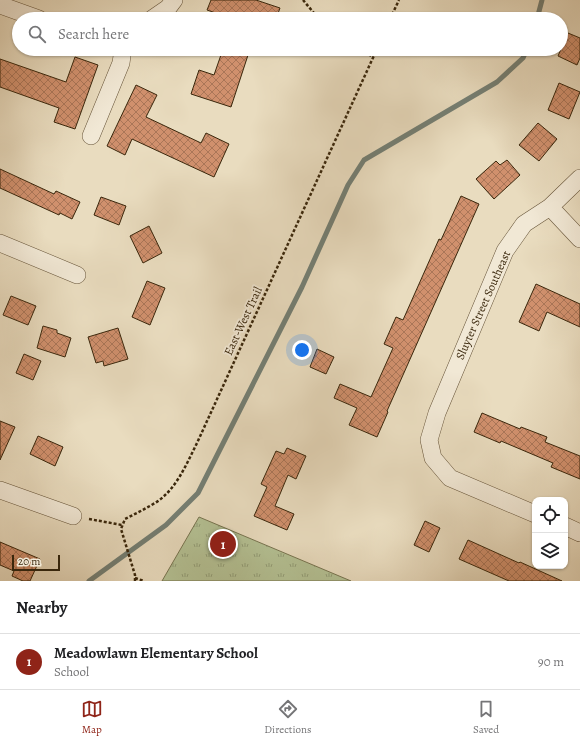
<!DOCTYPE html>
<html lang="en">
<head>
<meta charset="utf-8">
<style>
	:root { --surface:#fff; --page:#f6f6f6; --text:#202124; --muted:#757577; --line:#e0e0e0; --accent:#8f2418 }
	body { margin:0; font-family:Alegreya,serif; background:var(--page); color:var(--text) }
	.controls { position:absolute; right:12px; bottom:12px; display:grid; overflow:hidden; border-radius:8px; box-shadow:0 1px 3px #0004 }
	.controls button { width:36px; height:36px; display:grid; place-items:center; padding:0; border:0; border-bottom:1px solid var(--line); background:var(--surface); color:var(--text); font:20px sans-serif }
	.scale { position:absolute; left:12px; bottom:10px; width:48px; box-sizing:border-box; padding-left:4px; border:2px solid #3a270c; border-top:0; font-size:11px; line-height:14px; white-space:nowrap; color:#3a270c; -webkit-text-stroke:3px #f1e8d5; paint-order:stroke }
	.you { position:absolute; left:302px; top:350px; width:14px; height:14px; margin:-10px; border:3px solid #fff; border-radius:50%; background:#1a73e8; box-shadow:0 0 0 6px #1a73e833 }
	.badge { display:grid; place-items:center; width:26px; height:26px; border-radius:50%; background:var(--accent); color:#fff; font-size:13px; font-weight:700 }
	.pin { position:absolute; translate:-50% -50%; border:2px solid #fff; box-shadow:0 1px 4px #0006 }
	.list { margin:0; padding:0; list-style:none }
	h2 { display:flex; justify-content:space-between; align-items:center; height:52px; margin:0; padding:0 16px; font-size:17px }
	h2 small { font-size:13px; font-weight:400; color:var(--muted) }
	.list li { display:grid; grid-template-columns:26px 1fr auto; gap:12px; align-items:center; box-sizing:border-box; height:56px; padding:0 16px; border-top:1px solid var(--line) }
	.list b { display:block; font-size:15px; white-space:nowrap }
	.list p { margin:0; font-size:13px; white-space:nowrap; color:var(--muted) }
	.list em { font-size:13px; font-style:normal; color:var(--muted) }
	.icon { flex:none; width:22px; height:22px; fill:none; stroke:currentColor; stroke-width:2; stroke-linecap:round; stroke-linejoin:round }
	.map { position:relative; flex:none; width:580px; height:581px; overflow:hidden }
	.search { position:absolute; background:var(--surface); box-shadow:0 1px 3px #0004; left:12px; right:12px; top:12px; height:44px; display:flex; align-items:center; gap:10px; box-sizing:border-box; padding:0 14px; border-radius:22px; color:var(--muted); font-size:15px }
	.sheet { height:108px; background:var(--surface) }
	nav { display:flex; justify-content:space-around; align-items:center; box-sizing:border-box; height:56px; border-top:1px solid var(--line); background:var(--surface); font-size:11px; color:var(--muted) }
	nav a { display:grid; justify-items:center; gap:2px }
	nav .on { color:var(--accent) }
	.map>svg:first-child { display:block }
	.park { fill:url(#park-tufts); stroke:#777450 }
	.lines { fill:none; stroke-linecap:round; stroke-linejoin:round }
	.stream { stroke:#747f74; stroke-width:5 }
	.building { fill:url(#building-cross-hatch); stroke:#3a270c }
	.minor-casing { stroke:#665439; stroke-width:18 }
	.path { stroke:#3a270c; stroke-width:2.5; stroke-dasharray:3 2; stroke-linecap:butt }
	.minor { stroke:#f1e8d5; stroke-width:17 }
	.labels { text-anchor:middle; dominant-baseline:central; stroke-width:3.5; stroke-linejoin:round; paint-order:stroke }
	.street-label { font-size:12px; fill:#3a270c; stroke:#f1e8d5 }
</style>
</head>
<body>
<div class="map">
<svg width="580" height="581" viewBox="0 0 580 581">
	<defs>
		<pattern id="park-tufts" width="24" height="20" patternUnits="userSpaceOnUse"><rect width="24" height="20" fill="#b4c194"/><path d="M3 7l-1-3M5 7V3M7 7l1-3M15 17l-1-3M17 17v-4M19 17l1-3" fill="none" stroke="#939d77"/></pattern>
		<pattern id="building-cross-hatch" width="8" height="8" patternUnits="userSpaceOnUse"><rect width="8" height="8" fill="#d0906d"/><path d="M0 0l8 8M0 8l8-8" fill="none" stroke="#aa7658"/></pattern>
	</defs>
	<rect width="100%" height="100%" fill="#e9dcbf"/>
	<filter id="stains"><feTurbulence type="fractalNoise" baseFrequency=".005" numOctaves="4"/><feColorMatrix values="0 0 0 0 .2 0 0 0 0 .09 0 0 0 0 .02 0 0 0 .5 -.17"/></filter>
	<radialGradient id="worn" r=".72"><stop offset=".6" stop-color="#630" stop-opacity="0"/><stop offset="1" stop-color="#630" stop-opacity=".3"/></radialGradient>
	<path class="park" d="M199,517L351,581H162Z"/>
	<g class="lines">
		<path class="stream" d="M537,19L542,0
			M89,581L166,525L198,493L302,287L348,185L364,160L497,82L523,58L527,49"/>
	</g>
	<path class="building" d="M211,0H256L280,8L276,19H233L207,10Z
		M568,33L580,38V58L577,65L558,56Z
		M223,49H250L231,107L191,94L199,70L214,75Z
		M75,57L98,65L75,129L54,122L59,108L0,87V59L66,82Z
		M559,83L580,92L569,119L548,110Z
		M136,85L157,95L146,117L201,143L206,133L229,144L214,177L132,139L125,155L107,146Z
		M538,123L557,139L539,161L519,145Z
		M507,160L520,175L494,199L476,179L496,161L500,165Z
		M0,169L54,194L56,191L80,202L72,219L60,213L59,215L0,188Z
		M461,196L479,204L387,411L388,412L377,437L349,425L357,408L334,398L340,384L371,397L393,348L384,344L396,317L403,320L439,239L441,240Z
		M101,197L126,206L119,225L94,215Z
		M149,226L162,253L143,263L130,236Z
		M147,281L165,288L150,325L132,317Z
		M536,284L580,304V327L547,312L539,331L519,322Z
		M11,296L36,306L28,325L3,315Z
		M43,326L57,330V333L71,338L65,357L37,348Z
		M118,328L128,359L104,366L103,361L96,363L88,337Z
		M317,349L334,357L326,374L310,367Z
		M24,354L41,361L33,380L16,373Z
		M482,413L520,429L521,427L547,437L545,442L580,456V479L551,467L553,463L501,441L500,443L474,432Z
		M0,421L15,427L0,460Z
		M38,436L63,447L55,466L30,454Z
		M287,448L306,456L296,479L288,475L275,506L294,514L287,530L254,516L267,487L261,484L276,451L284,454Z
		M425,521L440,528L429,552L414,545Z
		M468,540L519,563L520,562L562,581H509L459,559Z
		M0,542L40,559L30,581H23L12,576L14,571L0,565Z"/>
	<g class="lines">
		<g class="minor-casing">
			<path id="minor" d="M0,5L39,19
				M152,19L168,8L174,0
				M91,136L121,63L123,49
				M550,207L580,239
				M0,243L77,275
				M0,490L73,516
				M535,514L450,478L433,458L429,440L437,413L505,251L524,224L550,207L580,178
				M565,526L580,533"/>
		</g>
		<path class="path" d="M303,0L319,19
			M390,19L399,0
			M360,49L373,57
			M89,519L122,525
			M135,578L144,581
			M135,581V575L121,529L125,519C135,514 145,509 155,503C176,490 186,465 197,443L377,49"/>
		<use href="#minor" class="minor"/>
	</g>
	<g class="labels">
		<g class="street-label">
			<text transform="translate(483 305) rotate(-66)">Sluyter Street Southeast</text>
			<text transform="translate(243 321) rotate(-65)">East-West Trail</text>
		</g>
	</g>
	<rect width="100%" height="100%" filter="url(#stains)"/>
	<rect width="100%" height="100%" fill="url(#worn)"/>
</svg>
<div class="controls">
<button><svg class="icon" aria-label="locate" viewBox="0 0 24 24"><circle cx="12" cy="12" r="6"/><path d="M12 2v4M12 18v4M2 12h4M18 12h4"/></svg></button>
<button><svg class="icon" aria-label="layers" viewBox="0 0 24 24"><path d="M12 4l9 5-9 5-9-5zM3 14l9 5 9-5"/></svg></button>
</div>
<div class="scale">20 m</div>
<div class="you"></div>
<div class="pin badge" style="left:223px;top:544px">1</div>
<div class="search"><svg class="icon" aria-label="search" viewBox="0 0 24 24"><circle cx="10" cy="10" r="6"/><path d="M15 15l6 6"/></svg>Search here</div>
</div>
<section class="sheet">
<h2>Nearby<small></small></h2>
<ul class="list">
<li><span class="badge">1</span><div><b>Meadowlawn Elementary School</b><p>School</p></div><em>90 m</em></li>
</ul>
</section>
<nav>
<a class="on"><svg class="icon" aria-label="map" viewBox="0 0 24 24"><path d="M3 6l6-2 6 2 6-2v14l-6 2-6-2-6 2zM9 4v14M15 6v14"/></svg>Map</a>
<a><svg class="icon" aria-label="directions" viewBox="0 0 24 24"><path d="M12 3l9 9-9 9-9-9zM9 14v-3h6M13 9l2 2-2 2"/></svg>Directions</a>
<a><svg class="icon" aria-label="saved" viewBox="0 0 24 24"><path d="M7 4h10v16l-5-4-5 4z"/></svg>Saved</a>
</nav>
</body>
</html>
